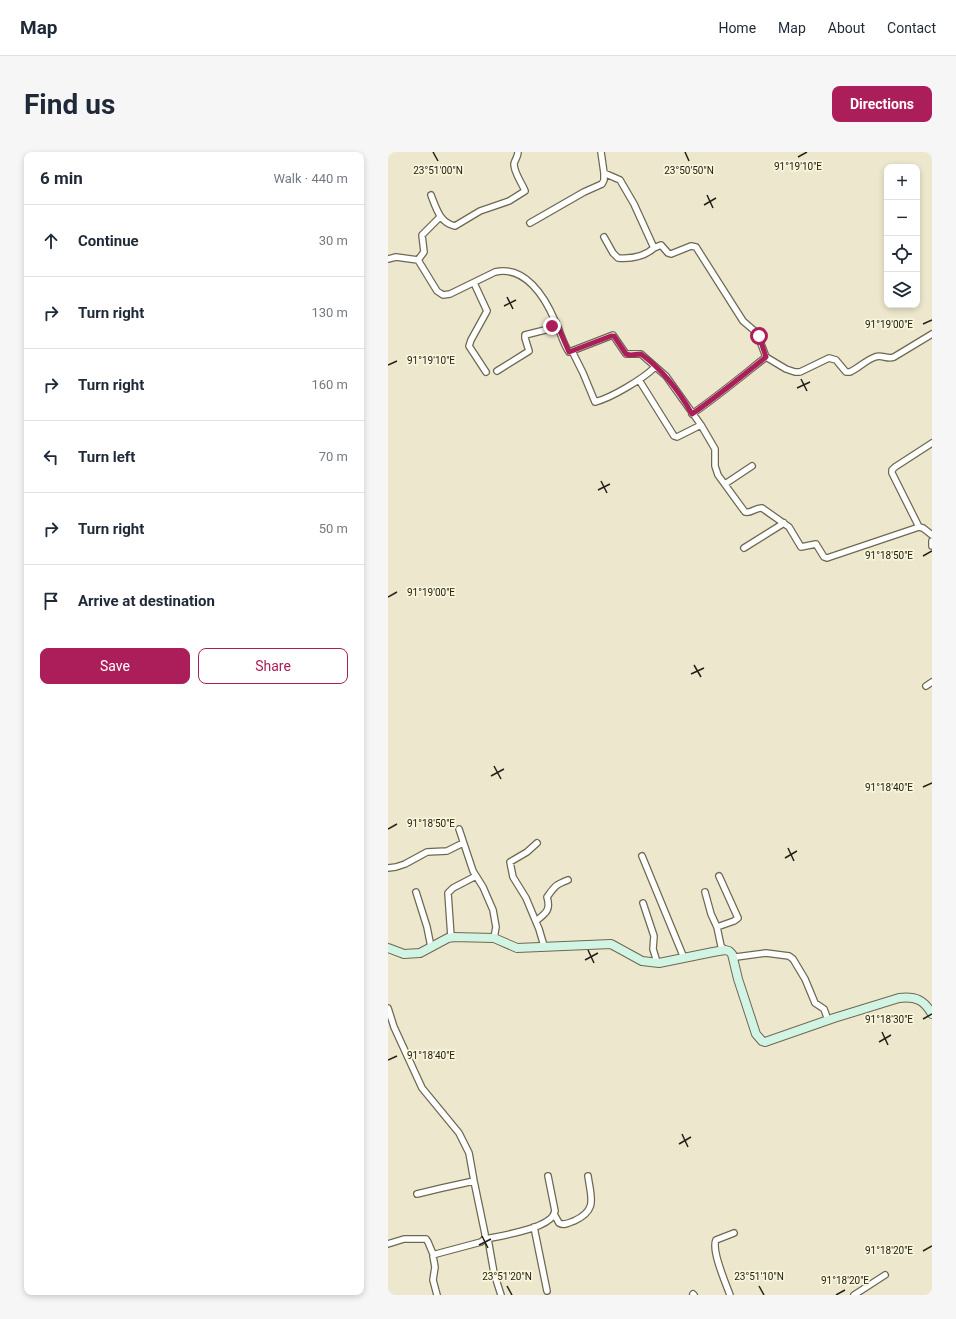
<!DOCTYPE html>
<html lang="en">
<head>
<meta charset="utf-8">
<style>
	:root { --surface:#fff; --page:#f6f6f7; --text:#1f2937; --muted:#747a83; --line:#e0e1e3; --accent:#ac1e59 }
	body { margin:0; font-family:Roboto,sans-serif; background:var(--page); color:var(--text) }
	.controls { position:absolute; right:12px; top:12px; display:grid; overflow:hidden; border-radius:8px; box-shadow:0 2px 6px #0003 }
	.controls button { width:36px; height:36px; display:grid; place-items:center; padding:0; border:0; border-bottom:1px solid var(--line); background:var(--surface); color:var(--text); font:20px sans-serif }
	.stop { position:absolute; width:12px; height:12px; margin:-9px; border:3px solid #ac1e59; border-radius:50%; background:#fff }
	.stop.end { background:#ac1e59; border-color:#fff; box-shadow:0 1px 4px #0008 }
	.list { margin:0; padding:0; list-style:none }
	h2 { display:flex; justify-content:space-between; align-items:center; height:52px; margin:0; padding:0 16px; font-size:17px }
	h2 small { font-size:13px; font-weight:400; color:var(--muted) }
	.list li { display:grid; grid-template-columns:26px 1fr auto; gap:12px; align-items:center; box-sizing:border-box; height:72px; padding:0 16px; border-top:1px solid var(--line) }
	.list b { display:block; font-size:15px; white-space:nowrap }
	.list em { font-size:13px; font-style:normal; color:var(--muted) }
	.actions { display:flex; gap:8px; padding:12px 16px }
	.actions a { flex:1; padding:9px 0; border:1px solid var(--accent); border-radius:8px; text-align:center; font-size:14px; color:var(--accent) }
	.actions .main { background:var(--accent); color:#fff }
	.icon { flex:none; width:22px; height:22px; fill:none; stroke:currentColor; stroke-width:2; stroke-linecap:round; stroke-linejoin:round }
	.map { position:relative; flex:none; width:544px; height:1143px; overflow:hidden; border-radius:8px }
	header { display:flex; align-items:center; gap:24px; box-sizing:border-box; height:56px; padding:0 20px; background:var(--surface); border-bottom:1px solid var(--line) }
	header strong { font-size:19px }
	nav { display:flex; gap:22px; margin-inline-start:auto; font-size:14px }
	.intro { display:flex; align-items:center; justify-content:space-between; box-sizing:border-box; height:96px; padding:0 24px }
	h1 { margin:0; font-size:28px }
	.button { padding:10px 18px; border-radius:8px; background:var(--accent); color:#fff; font-size:14px; font-weight:700 }
	main { display:flex; gap:24px; padding:0 24px }
	aside { flex:1; background:var(--surface); border-radius:8px; box-shadow:0 2px 6px #0003 }
	.map>svg:first-child { display:block }
	.lines { fill:none; stroke-linecap:round; stroke-linejoin:round }
	.street-casing { stroke:#6d6951; stroke-width:8 }
	.secondary-casing { stroke:#6d6951; stroke-width:10 }
	.street { stroke:#fff; stroke-width:5.5 }
	.secondary { stroke:#d2f4e5; stroke-width:8 }
	.route { stroke:#ac1e59; stroke-width:5 }
	.ticks { fill:none; stroke:#232117; stroke-width:1.5 }
	.ticks-label { font-size:10px; text-anchor:middle; fill:#232117; stroke:#f9f5da; stroke-width:3.5; stroke-linejoin:round; paint-order:stroke }
</style>
</head>
<body>
<header>
<strong>Map</strong>
<nav><a>Home</a><a>Map</a><a>About</a><a>Contact</a></nav>
</header>
<div class="intro"><h1>Find us</h1><a class="button">Directions</a></div>
<main>
<aside>
<h2>6 min<small>Walk · 440 m</small></h2>
<ul class="list">
<li><svg class="icon" aria-label="ahead" viewBox="0 0 24 24"><path d="M12 20V5M6 11l6-6 6 6"/></svg><div><b>Continue</b></div><em>30 m</em></li>
<li><svg class="icon" aria-label="right" viewBox="0 0 24 24"><path d="M7 20v-9h11M14 6l5 5-5 5"/></svg><div><b>Turn right</b></div><em>130 m</em></li>
<li><svg class="icon" aria-label="right" viewBox="0 0 24 24"><path d="M7 20v-9h11M14 6l5 5-5 5"/></svg><div><b>Turn right</b></div><em>160 m</em></li>
<li><svg class="icon" aria-label="left" viewBox="0 0 24 24"><path d="M17 20v-9H6M10 6l-5 5 5 5"/></svg><div><b>Turn left</b></div><em>70 m</em></li>
<li><svg class="icon" aria-label="right" viewBox="0 0 24 24"><path d="M7 20v-9h11M14 6l5 5-5 5"/></svg><div><b>Turn right</b></div><em>50 m</em></li>
<li><svg class="icon" aria-label="arrive" viewBox="0 0 24 24"><path d="M6 21V4h12l-3 4 3 4H6"/></svg><div><b>Arrive at destination</b></div></li>
</ul>
<div class="actions"><a class="main">Save</a><a>Share</a></div>
</aside>
<div class="map">
<svg width="544" height="1143" viewBox="0 0 544 1143">
	<rect width="100%" height="100%" fill="#ece7cd"/>
	<g class="lines">
		<g class="street-casing">
			<path id="street" d="M213,0L216,21L232,28L246,52L266,96L273,93L280,101L283,102L303,94L308,95L355,169L369,181L378,205L398,217L407,220H412L441,206L448,208L458,220H462C471,216 478,208 487,205C494,202 499,208 506,205L544,182
				M43,43C48,56 52,71 67,74L92,59L121,49L137,39C134,31 126,21 126,12C127,7 130,5 130,0
				M142,71L196,40L214,32L216,28V21
				M216,85L225,101L230,106C244,107 256,105 266,96
				M0,107L8,105L30,108L49,139L55,143L62,142L107,120C137,113 157,145 167,169C172,178 175,192 181,200L225,183L238,202H253L278,224L313,273L327,297V314L330,323L357,360C363,362 368,355 374,356L401,375L413,395L428,392L436,405L439,406L531,375L535,376L544,383
				M30,108L36,100L34,83L52,65
				M86,131L99,159L83,188L81,194L98,220
				M184,199L195,221L207,250C223,246 255,227 267,215
				M109,219L141,199L137,186V183L157,178L168,170
				M251,228L286,284L289,285L313,273
				M304,262C330,244 354,224 378,205
				M337,332L364,314
				M531,375L504,321V318L507,315L544,291
				M544,389V394
				M356,396L396,371
				M538,534L544,530
				M71,677L85,719L95,735L105,758L108,775L106,786
				M149,691L139,700L122,710L125,725L138,746L151,777L156,794
				M254,704L296,806
				M0,716L8,715L17,712L39,700L59,699L75,691
				M28,740L39,775L43,795
				M317,740L323,762L329,775L333,794L337,798
				M255,751L266,784L265,797L269,810
				M148,769C158,761 163,758 159,745C167,734 167,733 180,728
				M329,775L346,769L350,766L331,724
				M63,785L60,741L65,736L88,724
				M344,802L348,805L378,801L401,804L405,807L417,827L427,851L436,857L440,868
				M0,856L6,875L34,936L71,981L81,1001L86,1029L97,1082V1087L93,1090L48,1102L45,1104L47,1115L45,1128L49,1143
				M29,1042L54,1036L86,1029
				M166,1062L171,1071C176,1074 180,1071 186,1069C210,1058 203,1046 200,1024
				M146,1075L159,1139
				M97,1087C113,1084 150,1078 162,1067C165,1065 166,1062 167,1059L160,1024
				M100,1087L106,1121L113,1143
				M0,1092L16,1087H38L40,1090L45,1102H48
				M305,1142L306,1143
				M342,1143C338,1132 323,1098 328,1088L346,1081
				M466,1143L497,1123"/>
		</g>
		<g class="secondary-casing">
			<path id="secondary" d="M0,796L16,802L32,801L60,786L66,785L106,786L129,796L223,792L254,809L271,811L325,800L337,798L341,799L344,802L350,827L368,882L374,889L377,890L446,866L511,846C528,844 536,848 544,862"/>
		</g>
		<use href="#street" class="street"/>
		<use href="#secondary" class="secondary"/>
	</g>
	<g class="lines">
		<path class="route" d="M164,174L168,170L181,200L223,184H226L238,202L242,203L253,202C275,218 291,239 304,262C330,244 354,224 378,205L371,184"/>
	</g>
	<path class="ticks" d="M45,0L50,9M297,0L301,9M410,5L419,0M319,43L325,56M316,53L328,46M119,145L125,157M116,154L128,148M535,172L544,168M0,213L9,209M413,227L419,239M409,236L422,230M213,329L219,341M210,338L222,332M535,404L544,399M0,445L9,440M306,513L313,525M303,522L316,516M106,614L113,627M103,624L116,617M535,635L544,631M0,677L9,672M400,696L406,709M397,706L409,699M200,798L206,811M197,808L210,801M535,867L544,862M494,880L500,893M491,890L503,883M0,908L9,904M294,982L300,995M291,992L303,985M94,1084L100,1096M91,1093L103,1087M535,1099L544,1094M119,1134L124,1143M371,1134L376,1143M448,1143L457,1138"/>
	<g class="ticks-label">
		<text x="410" y="18">91°19'10"E</text>
		<text x="50" y="22">23°51'00"N</text>
		<text x="301" y="22">23°50'50"N</text>
		<text x="501" y="176">91°19'00"E</text>
		<text x="43" y="212">91°19'10"E</text>
		<text x="501" y="407">91°18'50"E</text>
		<text x="43" y="444">91°19'00"E</text>
		<text x="501" y="639">91°18'40"E</text>
		<text x="43" y="675">91°18'50"E</text>
		<text x="501" y="871">91°18'30"E</text>
		<text x="43" y="907">91°18'40"E</text>
		<text x="501" y="1102">91°18'20"E</text>
		<text x="119" y="1128">23°51'20"N</text>
		<text x="371" y="1128">23°51'10"N</text>
		<text x="457" y="1132">91°18'20"E</text>
	</g>
</svg>
<div class="controls">
<button>+</button>
<button>−</button>
<button><svg class="icon" aria-label="locate" viewBox="0 0 24 24"><circle cx="12" cy="12" r="6"/><path d="M12 2v4M12 18v4M2 12h4M18 12h4"/></svg></button>
<button><svg class="icon" aria-label="layers" viewBox="0 0 24 24"><path d="M12 4l9 5-9 5-9-5zM3 14l9 5 9-5"/></svg></button>
</div>
<div class="stop" style="left:371px;top:184px"></div>
<div class="stop end" style="left:164px;top:174px"></div>
</div>
</main>
</body>
</html>
